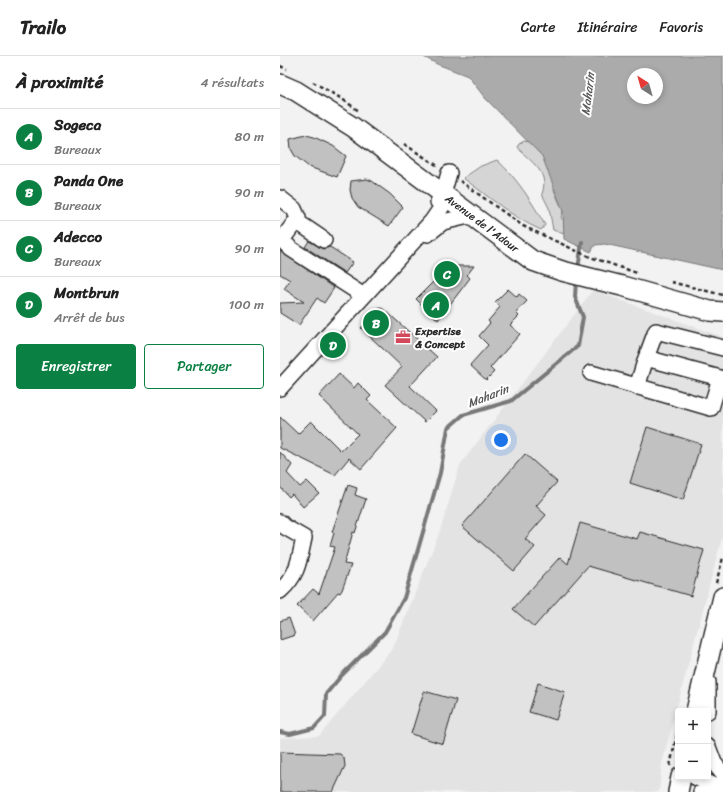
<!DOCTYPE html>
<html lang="fr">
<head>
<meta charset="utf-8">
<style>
	:root { --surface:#fff; --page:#f2f2f2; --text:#222; --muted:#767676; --line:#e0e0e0; --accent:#0b8043 }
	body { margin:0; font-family:Sriracha,sans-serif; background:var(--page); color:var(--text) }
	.controls { position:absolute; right:12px; bottom:12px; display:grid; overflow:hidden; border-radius:4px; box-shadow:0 2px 6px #0003 }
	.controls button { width:36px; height:36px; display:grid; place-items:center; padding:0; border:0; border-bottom:1px solid var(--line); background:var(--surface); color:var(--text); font:20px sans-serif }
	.compass { position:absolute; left:347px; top:12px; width:36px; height:36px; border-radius:50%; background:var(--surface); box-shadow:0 2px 6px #0003; rotate:323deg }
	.you { position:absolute; left:221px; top:384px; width:14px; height:14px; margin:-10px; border:3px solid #fff; border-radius:50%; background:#1a73e8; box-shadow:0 0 0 6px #1a73e833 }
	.badge { display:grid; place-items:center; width:26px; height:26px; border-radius:50%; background:var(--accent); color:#fff; font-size:13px; font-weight:700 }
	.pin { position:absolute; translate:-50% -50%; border:2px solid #fff; box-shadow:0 1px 4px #0006 }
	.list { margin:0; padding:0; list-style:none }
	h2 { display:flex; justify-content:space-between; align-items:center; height:52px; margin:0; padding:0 16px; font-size:17px }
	h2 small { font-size:13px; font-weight:400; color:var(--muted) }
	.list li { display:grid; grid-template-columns:26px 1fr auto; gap:12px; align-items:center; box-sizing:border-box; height:56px; padding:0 16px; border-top:1px solid var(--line) }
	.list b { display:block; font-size:15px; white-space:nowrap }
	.list p { margin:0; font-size:13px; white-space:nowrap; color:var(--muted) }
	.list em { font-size:13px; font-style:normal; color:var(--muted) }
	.actions { display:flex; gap:8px; padding:12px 16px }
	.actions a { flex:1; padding:9px 0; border:1px solid var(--accent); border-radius:4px; text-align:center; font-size:14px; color:var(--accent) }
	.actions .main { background:var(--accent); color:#fff }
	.map { position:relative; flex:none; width:443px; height:736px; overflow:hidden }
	header { display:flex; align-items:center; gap:24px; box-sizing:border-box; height:56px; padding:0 20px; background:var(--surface); border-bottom:1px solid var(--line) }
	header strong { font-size:19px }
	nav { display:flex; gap:22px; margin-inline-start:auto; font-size:14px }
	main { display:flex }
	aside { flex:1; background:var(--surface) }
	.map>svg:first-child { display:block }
	.built { fill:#e3e3e3 }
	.green { fill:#d5d5d5; stroke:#808080 }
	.water { fill:#ababab; stroke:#787878; fill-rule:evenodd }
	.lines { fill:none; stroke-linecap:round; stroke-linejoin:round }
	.stream { stroke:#787878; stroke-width:4 }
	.building { fill:#c1c1c1; stroke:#2b2b2b }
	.minor-casing { stroke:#2b2b2b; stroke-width:18 }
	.major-casing { stroke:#2b2b2b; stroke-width:22 }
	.path { stroke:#2b2b2b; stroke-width:2.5; stroke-dasharray:4 3; stroke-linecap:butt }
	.minor { stroke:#fff; stroke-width:15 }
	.major { stroke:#fff; stroke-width:19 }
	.labels { text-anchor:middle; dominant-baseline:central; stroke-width:4; stroke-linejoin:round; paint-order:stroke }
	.street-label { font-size:11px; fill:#2b2b2b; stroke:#fff }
	.poi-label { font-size:11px; font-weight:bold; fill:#2b2b2b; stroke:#fff; text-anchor:start }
	.water-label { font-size:12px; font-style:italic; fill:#585858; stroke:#fff }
</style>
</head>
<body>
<header>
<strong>Trailo</strong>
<nav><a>Carte</a><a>Itinéraire</a><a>Favoris</a></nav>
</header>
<main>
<aside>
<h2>À proximité<small>4 résultats</small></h2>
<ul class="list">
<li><span class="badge">A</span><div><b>Sogeca</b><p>Bureaux</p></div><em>80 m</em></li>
<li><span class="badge">B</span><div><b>Panda One</b><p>Bureaux</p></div><em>90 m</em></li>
<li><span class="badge">C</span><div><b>Adecco</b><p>Bureaux</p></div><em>90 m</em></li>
<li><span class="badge">D</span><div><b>Montbrun</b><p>Arrêt de bus</p></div><em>100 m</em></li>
</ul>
<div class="actions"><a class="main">Enregistrer</a><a>Partager</a></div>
</aside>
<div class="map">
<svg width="443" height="736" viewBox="0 0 443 736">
	<rect width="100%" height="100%" fill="#f2f2f2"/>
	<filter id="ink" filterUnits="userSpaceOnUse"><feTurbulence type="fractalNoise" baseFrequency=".025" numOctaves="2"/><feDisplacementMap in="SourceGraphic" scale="8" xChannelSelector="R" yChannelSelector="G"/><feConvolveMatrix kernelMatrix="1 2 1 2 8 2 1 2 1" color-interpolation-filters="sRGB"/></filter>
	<g filter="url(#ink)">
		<path class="built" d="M313,234L443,281V478L382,707L379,736H0V682L39,680L113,592L160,475L180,409Z"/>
		<path class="green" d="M244,85L252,87L259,93L275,127L274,134L283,155L281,162L286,166L284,178L273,174L269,152L262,138C270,115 250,106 237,91L239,88Z
			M217,104C237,122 252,146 265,169L261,174C233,162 208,140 183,122L201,110Z"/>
		<path class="water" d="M142,0H443V214L325,188L315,189L311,196L284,183L283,155L262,100L205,42L188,20L157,8ZM353,18H377V42H353Z"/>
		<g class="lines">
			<path class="stream" d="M298,213L302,186
				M0,676L10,678L34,672L45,660L46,638L61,620L105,576L124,542L160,417L168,372L183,359L231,345L298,290L303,261L295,241L296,224"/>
		</g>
		<path class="building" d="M26,79L34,81L53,90L66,100L57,121L29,111L15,100L11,93L10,83Z
			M87,123L92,125L110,138L123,151L109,170L78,151L72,142L70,134L71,125Z
			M29,185L43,193L50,191L73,206L65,217L25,191Z
			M0,195L54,232L44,247L37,242L19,269L0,257V247L24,246L4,233L10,224L0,218Z
			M169,210H194L187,219L190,222L158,264L136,243Z
			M228,233L237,241L239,238L247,245L236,257L239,260L230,269L240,278L210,312L214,316L206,324L190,309L208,289L199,280L210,267L208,265L220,251L215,246Z
			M101,252L107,256L157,301L130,330L156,355L145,366L105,329L122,311L81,272L98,253Z
			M59,318L74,332L78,327L91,340L87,344L117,372L81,413L69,402L55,419L0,392V361L18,378L31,365L61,395L78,378L39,340Z
			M367,371L421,388L403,444L350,427Z
			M0,396L12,409L7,417L20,431L27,425L39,437L23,451L12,438L9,441L0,431Z
			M245,398L277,426L256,450L266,459L245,483L255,491L234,515L182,470Z
			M68,429L77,432L75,439L86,443L75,477L73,476L64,508L71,509L62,534L60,537L58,536L33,565L17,550L33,533L39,538L55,491L50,490L54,477L52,476Z
			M300,467L357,483L360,476L424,494L411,540L308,510L254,571L233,553L280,501L288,508Z
			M9,562L15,579L0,584V565Z
			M258,627L285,636L276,664L249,656Z
			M144,635L176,644L163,688L131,678Z
			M0,696L60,698L64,702L65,710L53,736H0Z"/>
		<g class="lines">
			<g class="minor-casing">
				<path id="minor" d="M0,142L14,153L18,162L2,184
					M158,146L163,138L169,117
					M16,165L44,184
					M148,178L163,166L193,159
					M0,182L11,193L84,240
					M366,302L376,275L443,292
					M311,317L431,352L440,322L366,302L357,331
					M0,332L152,165L163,149V138
					M0,466L5,471L24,482C19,505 18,519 0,535
					M428,655V626
					M428,691L434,707L443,718
					M415,721L434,730
					M421,736L434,730H443"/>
			</g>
			<g class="major-casing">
				<g id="major">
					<path id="s1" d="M0,28L16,35L73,71L253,205L282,215L342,230L430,255L443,256"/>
					<path d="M416,655L443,541"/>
					<path d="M398,736L401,721"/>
				</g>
			</g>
			<path class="path" d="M0,10L7,13
				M33,26L62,43L79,55
				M124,88L158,110
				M180,125L243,170L310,201L357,217
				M391,226L443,239
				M436,527L443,502
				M390,710L398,674"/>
			<use href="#minor" class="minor"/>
			<use href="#major" class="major"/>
		</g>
	</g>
	<defs>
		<g id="office-bare" transform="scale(1.2)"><path d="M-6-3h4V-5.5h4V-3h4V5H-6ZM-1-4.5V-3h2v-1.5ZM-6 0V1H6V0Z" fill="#d1495b" stroke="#fff" stroke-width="2.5" paint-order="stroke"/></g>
	</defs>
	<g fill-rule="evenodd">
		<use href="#office-bare" x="123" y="281"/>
	</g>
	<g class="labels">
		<g class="street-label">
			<text stroke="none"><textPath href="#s1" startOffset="246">Avenue de l'Adour</textPath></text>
		</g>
		<g class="poi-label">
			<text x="135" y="275">Expertise<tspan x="135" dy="13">&amp; Concept</tspan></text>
		</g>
		<g class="water-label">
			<text transform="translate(308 38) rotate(-83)">Maharin</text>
			<text transform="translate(208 340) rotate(-21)">Maharin</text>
		</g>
	</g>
</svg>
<div class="controls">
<button>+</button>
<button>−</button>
</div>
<svg class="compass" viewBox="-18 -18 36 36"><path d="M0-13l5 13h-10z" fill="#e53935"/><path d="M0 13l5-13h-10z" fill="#767676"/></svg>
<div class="you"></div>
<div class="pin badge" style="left:156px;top:249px">A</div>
<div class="pin badge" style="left:96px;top:267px">B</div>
<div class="pin badge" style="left:167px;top:218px">C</div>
<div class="pin badge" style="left:53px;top:289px">D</div>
</div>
</main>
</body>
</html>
